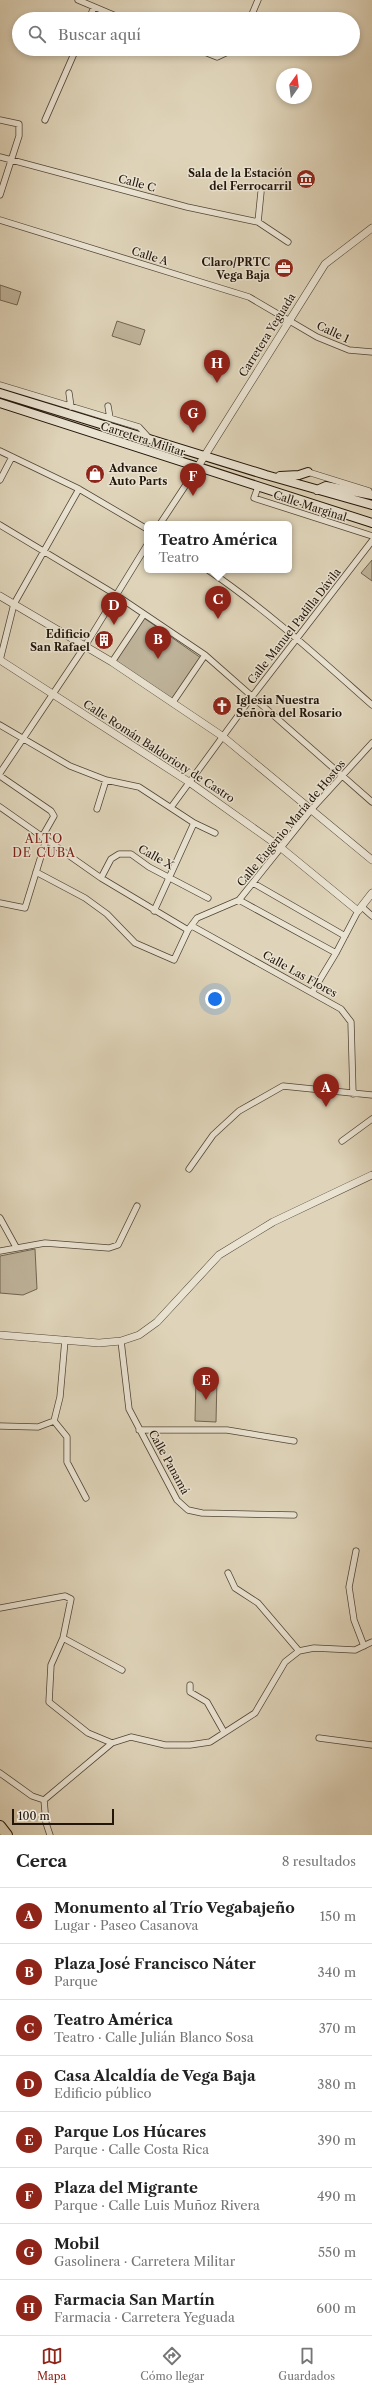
<!DOCTYPE html>
<html lang="es">
<head>
<meta charset="utf-8">
<style>
	:root { --surface:#fff; --page:#f2f2f2; --text:#222; --muted:#767676; --line:#e0e0e0; --accent:#8f2418 }
	body { margin:0; font-family:"Libre Caslon Text",serif; background:var(--page); color:var(--text) }
	.compass { position:absolute; left:276px; top:68px; width:36px; height:36px; border-radius:50%; background:var(--surface); box-shadow:0 2px 6px #0003; rotate:14deg }
	.scale { position:absolute; left:12px; bottom:10px; width:102px; box-sizing:border-box; padding-left:4px; border:2px solid #22150a; border-top:0; font-size:11px; line-height:14px; white-space:nowrap; color:#22150a; -webkit-text-stroke:3px #eae3d2; paint-order:stroke }
	.you { position:absolute; left:215px; top:999px; width:14px; height:14px; margin:-10px; border:3px solid #fff; border-radius:50%; background:#1a73e8; box-shadow:0 0 0 6px #1a73e833 }
	.badge { display:grid; place-items:center; width:26px; height:26px; border-radius:50%; background:var(--accent); color:#fff; font-size:13px; font-weight:700 }
	.pin { position:absolute; translate:-50% -33px; filter:drop-shadow(0 1px 2px #0008) }
	.pin::after { content:''; position:absolute; top:21px; width:14px; height:12px; background:inherit; clip-path:polygon(0 0,100% 0,50% 100%) }
	.popup { position:absolute; left:144px; top:521px; width:148px; height:52px; box-sizing:border-box; display:grid; place-content:center; border-radius:6px; background:var(--surface); filter:drop-shadow(0 1px 3px #0005); font-size:13px; white-space:nowrap; color:var(--muted) }
	.popup b { font-size:15px; color:var(--text) }
	.popup::after { content:''; position:absolute; left:50%; top:100%; margin-left:-8px; border:8px solid transparent; border-top-color:var(--surface) }
	.list { margin:0; padding:0; list-style:none }
	h2 { display:flex; justify-content:space-between; align-items:center; height:52px; margin:0; padding:0 16px; font-size:17px }
	h2 small { font-size:13px; font-weight:400; color:var(--muted) }
	.list li { display:grid; grid-template-columns:26px 1fr auto; gap:12px; align-items:center; box-sizing:border-box; height:56px; padding:0 16px; border-top:1px solid var(--line) }
	.list b { display:block; font-size:15px; white-space:nowrap }
	.list p { margin:0; font-size:13px; white-space:nowrap; color:var(--muted) }
	.list em { font-size:13px; font-style:normal; color:var(--muted) }
	.icon { flex:none; width:22px; height:22px; fill:none; stroke:currentColor; stroke-width:2; stroke-linecap:round; stroke-linejoin:round }
	.map { position:relative; flex:none; width:372px; height:1835px; overflow:hidden }
	.search { position:absolute; background:var(--surface); box-shadow:0 2px 6px #0003; left:12px; right:12px; top:12px; height:44px; display:flex; align-items:center; gap:10px; box-sizing:border-box; padding:0 14px; border-radius:22px; color:var(--muted); font-size:15px }
	.sheet { height:500px; background:var(--surface) }
	nav { display:flex; justify-content:space-around; align-items:center; box-sizing:border-box; height:56px; border-top:1px solid var(--line); background:var(--surface); font-size:11px; color:var(--muted) }
	nav a { display:grid; justify-items:center; gap:2px }
	nav .on { color:var(--accent) }
	.map>svg:first-child { display:block }
	.green { fill:#bfb49b; stroke:#706452 }
	.lines { fill:none; stroke-linecap:round; stroke-linejoin:round }
	.minor-casing { stroke:#514536; stroke-width:7 }
	.tertiary-casing { stroke:#514536; stroke-width:8 }
	.secondary-casing { stroke:#22150a; stroke-width:10 }
	.motorway-casing { stroke:#22150a; stroke-width:12 }
	.minor { stroke:#eae3d2; stroke-width:5.5 }
	.tertiary { stroke:#eae3d2; stroke-width:7 }
	.secondary { stroke:#eae3d2; stroke-width:8 }
	.motorway { stroke:#dfd4b9; stroke-width:10 }
	.labels { text-anchor:middle; dominant-baseline:central; stroke-width:3; stroke-linejoin:round; paint-order:stroke }
	.poi-label { font-size:11px; font-weight:bold; fill:#22150a; stroke:#eae3d2; text-anchor:end }
	.street-label { font-size:11px; fill:#22150a; stroke:#eae3d2 }
	.neighbourhood-label { font-size:12px; letter-spacing:1px; fill:#7a1f14; stroke:#eae3d2 }
</style>
</head>
<body>
<div class="map">
<svg width="372" height="1835" viewBox="0 0 372 1835">
	<rect width="100%" height="100%" fill="#dfd4b9"/>
	<filter id="stains"><feTurbulence type="fractalNoise" baseFrequency=".005" numOctaves="4"/><feColorMatrix values="0 0 0 0 .2 0 0 0 0 .09 0 0 0 0 .02 0 0 0 .5 -.17"/></filter>
	<radialGradient id="worn" r=".72"><stop offset=".6" stop-color="#630" stop-opacity="0"/><stop offset="1" stop-color="#630" stop-opacity=".3"/></radialGradient>
	<path class="green" d="M0,285L21,292L17,305L0,300Z
		M117,321L145,330L140,345L112,336Z
		M372,560V581L361,573Z
		M144,618L201,658L172,700L115,661Z
		M35,1249L37,1289L23,1295L0,1293V1256Z
		M196,1377L217,1378L216,1422L195,1421Z"/>
	<g class="lines">
		<g class="minor-casing">
			<path id="minor" d="M78,0L123,19
				M89,19L94,7
				M250,19L258,0
				M197,49L217,57L234,49
				M0,120L19,124V136L0,195
				M45,120L76,49
				M0,157L187,207L258,222L288,242
				M0,220L249,297L317,337L349,350L372,352
				M258,222L261,192
				M0,385L139,427L149,438
				M69,393L71,407
				M108,406L110,418
				M0,451L79,489L147,529
				M308,472L369,491
				M0,480L12,457
				M258,487L254,498L372,536
				M160,524L197,468
				M0,525L113,593L205,655L372,802
				M208,570C267,610 319,658 372,705
				M0,660L14,604L79,489
				M112,662L144,614
				M173,702L205,655
				M0,725L70,766L106,780L139,787L194,823L215,833
				M0,773L85,646L147,545
				M0,776L51,811L54,816L42,837
				M172,806L251,698L372,541
				M0,807L101,878L188,930
				M97,809L106,780
				M36,872L85,898L107,914L135,943L174,960L188,930L197,918L239,900L311,810L372,743
				M101,878L111,859L119,854H131L149,867L208,898
				M253,883L345,936
				M239,900L336,953
				M0,903L25,908L46,840
				M362,907L372,916
				M154,911L194,823
				M192,926L341,1009L351,1022L353,1094
				M313,991L336,953L358,911
				M342,1141L372,1119
				M189,1169L213,1135L239,1111L283,1086L372,1095
				M0,1218L16,1247
				M0,1251L45,1243L109,1248L118,1245L137,1206
				M121,1341L129,1409L177,1500L188,1510L202,1513L294,1515
				M54,1421L67,1437V1462L86,1498
				M0,1426L38,1427L54,1421L60,1397L65,1340
				M139,1430H227L294,1441
				M356,1551L349,1587L354,1620L364,1646
				M228,1573L235,1588L258,1603L299,1651
				M0,1608L65,1596L71,1599L63,1638L51,1665L49,1702L88,1733L112,1743
				M63,1638L122,1670
				M190,1685V1692L207,1702L224,1732
				M319,1738L372,1745
				M0,1773L32,1796L44,1800
				M44,1800L112,1743L131,1737L165,1745H190L210,1742L255,1713L285,1662L299,1651L314,1648L355,1650L372,1642
				M44,1800L46,1823L50,1835"/>
		</g>
		<g class="tertiary-casing">
			<path id="tertiary" d="M197,468L325,264L372,228
				M0,596L112,662L222,736L372,860
				M0,660L189,782L280,847L358,911L372,893
				M0,1335L99,1343L121,1341L139,1335L157,1322L219,1255L273,1222L372,1175"/>
		</g>
		<g class="secondary-casing">
			<path id="secondary" d="M0,393L266,475L372,505
				M0,403L372,523
				M280,476L299,475L308,472
				M317,490L326,486L372,495"/>
		</g>
		<g class="motorway-casing">
			<path id="motorway" d="M0,1826L7,1835"/>
		</g>
		<use href="#minor" class="minor"/>
		<use href="#tertiary" class="tertiary"/>
		<use href="#secondary" class="secondary"/>
		<use href="#motorway" class="motorway"/>
	</g>
	<defs>
		<g id="museum-disc" transform="scale(1)"><circle r="9.5" fill="#8f2418" stroke="#eae3d2"/><path d="M0-6L6-3V-2H-6V-3ZM-5-1h2V3h-2ZM-1-1h2V3h-2ZM3-1h2V3H3ZM-6 4H6V6H-6Z" fill="#fff"/></g>
		<g id="office-disc" transform="scale(1)"><circle r="9.5" fill="#8f2418" stroke="#eae3d2"/><path d="M-6-3h4V-5.5h4V-3h4V5H-6ZM-1-4.5V-3h2v-1.5ZM-6 0V1H6V0Z" fill="#fff"/></g>
		<g id="shop-disc" transform="scale(1)"><circle r="9.5" fill="#8f2418" stroke="#eae3d2"/><path d="M-5-2.5h2.3a2.7 3.5 0 0 1 5.4 0H5L5.5 6h-11ZM-1.5-2.5h3a1.5 2.3 0 0 0-3 0Z" fill="#fff"/></g>
		<g id="building-disc" transform="scale(1)"><circle r="9.5" fill="#8f2418" stroke="#eae3d2"/><path d="M-4-6H4V6H1V3H-1V6H-4ZM-2.5-4.3h1.7v1.8h-1.7ZM.8-4.3h1.7v1.8H.8ZM-2.5-1h1.7V.8h-1.7ZM.8-1h1.7V.8H.8Z" fill="#fff"/></g>
		<g id="church-disc" transform="scale(1)"><circle r="9.5" fill="#8f2418" stroke="#eae3d2"/><path d="M-1.2-6h2.4v3.5h3.3v2.4h-3.3V6h-2.4V-.1h-3.3v-2.4h3.3Z" fill="#fff"/></g>
	</defs>
	<g fill-rule="evenodd">
		<use href="#museum-disc" x="306" y="179"/>
		<use href="#office-disc" x="284" y="268"/>
		<use href="#shop-disc" x="95" y="474"/>
		<use href="#building-disc" x="104" y="640"/>
		<use href="#church-disc" x="222" y="706"/>
	</g>
	<g class="labels">
		<g class="poi-label">
			<text x="292" y="173">Sala de la Estación<tspan x="292" dy="13">del Ferrocarril</tspan></text>
			<text x="270" y="262">Claro/PRTC<tspan x="270" dy="13">Vega Baja</tspan></text>
			<text x="109" y="468" text-anchor="start">Advance<tspan x="109" dy="13">Auto Parts</tspan></text>
			<text x="90" y="634">Edificio<tspan x="90" dy="13">San Rafael</tspan></text>
			<text x="236" y="700" text-anchor="start">Iglesia Nuestra<tspan x="236" dy="13">Señora del Rosario</tspan></text>
		</g>
		<g class="street-label">
			<text transform="translate(137 183) rotate(15)">Calle C</text>
			<text transform="translate(150 256) rotate(17)">Calle A</text>
			<text transform="translate(333 332) rotate(25)">Calle 1</text>
			<text transform="translate(267 335) rotate(-58)">Carretera Yeguada</text>
			<text transform="translate(143 439) rotate(18)">Carretera Militar</text>
			<text transform="translate(310 506) rotate(18)">Calle Marginal</text>
			<text transform="translate(294 626) rotate(-52)">Calle Manuel Padilla Dávila</text>
			<text transform="translate(159 751) rotate(33)">Calle Román Baldorioty de Castro</text>
			<text transform="translate(291 823) rotate(-50)">Calle Eugenio María de Hostos</text>
			<text transform="translate(156 857) rotate(29)">Calle X</text>
			<text transform="translate(300 974) rotate(29)">Calle Las Flores</text>
			<text transform="translate(169 1462) rotate(61)">Calle Panamá</text>
		</g>
		<g class="neighbourhood-label">
			<text x="44" y="838">ALTO<tspan x="44" dy="14">DE CUBA</tspan></text>
		</g>
	</g>
	<rect width="100%" height="100%" filter="url(#stains)"/>
	<rect width="100%" height="100%" fill="url(#worn)"/>
</svg>
<svg class="compass" viewBox="-18 -18 36 36"><path d="M0-13l5 13h-10z" fill="#e53935"/><path d="M0 13l5-13h-10z" fill="#767676"/></svg>
<div class="scale">100 m</div>
<div class="you"></div>
<div class="pin badge" style="left:326px;top:1107px">A</div>
<div class="pin badge" style="left:158px;top:659px">B</div>
<div class="pin badge" style="left:218px;top:619px">C</div>
<div class="popup"><b>Teatro América</b>Teatro</div>
<div class="pin badge" style="left:114px;top:625px">D</div>
<div class="pin badge" style="left:206px;top:1400px">E</div>
<div class="pin badge" style="left:193px;top:496px">F</div>
<div class="pin badge" style="left:193px;top:433px">G</div>
<div class="pin badge" style="left:217px;top:383px">H</div>
<div class="search"><svg class="icon" aria-label="search" viewBox="0 0 24 24"><circle cx="10" cy="10" r="6"/><path d="M15 15l6 6"/></svg>Buscar aquí</div>
</div>
<section class="sheet">
<h2>Cerca<small>8 resultados</small></h2>
<ul class="list">
<li><span class="badge">A</span><div><b>Monumento al Trío Vegabajeño</b><p>Lugar · Paseo Casanova</p></div><em>150 m</em></li>
<li><span class="badge">B</span><div><b>Plaza José Francisco Náter</b><p>Parque</p></div><em>340 m</em></li>
<li><span class="badge">C</span><div><b>Teatro América</b><p>Teatro · Calle Julián Blanco Sosa</p></div><em>370 m</em></li>
<li><span class="badge">D</span><div><b>Casa Alcaldía de Vega Baja</b><p>Edificio público</p></div><em>380 m</em></li>
<li><span class="badge">E</span><div><b>Parque Los Húcares</b><p>Parque · Calle Costa Rica</p></div><em>390 m</em></li>
<li><span class="badge">F</span><div><b>Plaza del Migrante</b><p>Parque · Calle Luis Muñoz Rivera</p></div><em>490 m</em></li>
<li><span class="badge">G</span><div><b>Mobil</b><p>Gasolinera · Carretera Militar</p></div><em>550 m</em></li>
<li><span class="badge">H</span><div><b>Farmacia San Martín</b><p>Farmacia · Carretera Yeguada</p></div><em>600 m</em></li>
</ul>
</section>
<nav>
<a class="on"><svg class="icon" aria-label="map" viewBox="0 0 24 24"><path d="M3 6l6-2 6 2 6-2v14l-6 2-6-2-6 2zM9 4v14M15 6v14"/></svg>Mapa</a>
<a><svg class="icon" aria-label="directions" viewBox="0 0 24 24"><path d="M12 3l9 9-9 9-9-9zM9 14v-3h6M13 9l2 2-2 2"/></svg>Cómo llegar</a>
<a><svg class="icon" aria-label="saved" viewBox="0 0 24 24"><path d="M7 4h10v16l-5-4-5 4z"/></svg>Guardados</a>
</nav>
</body>
</html>
